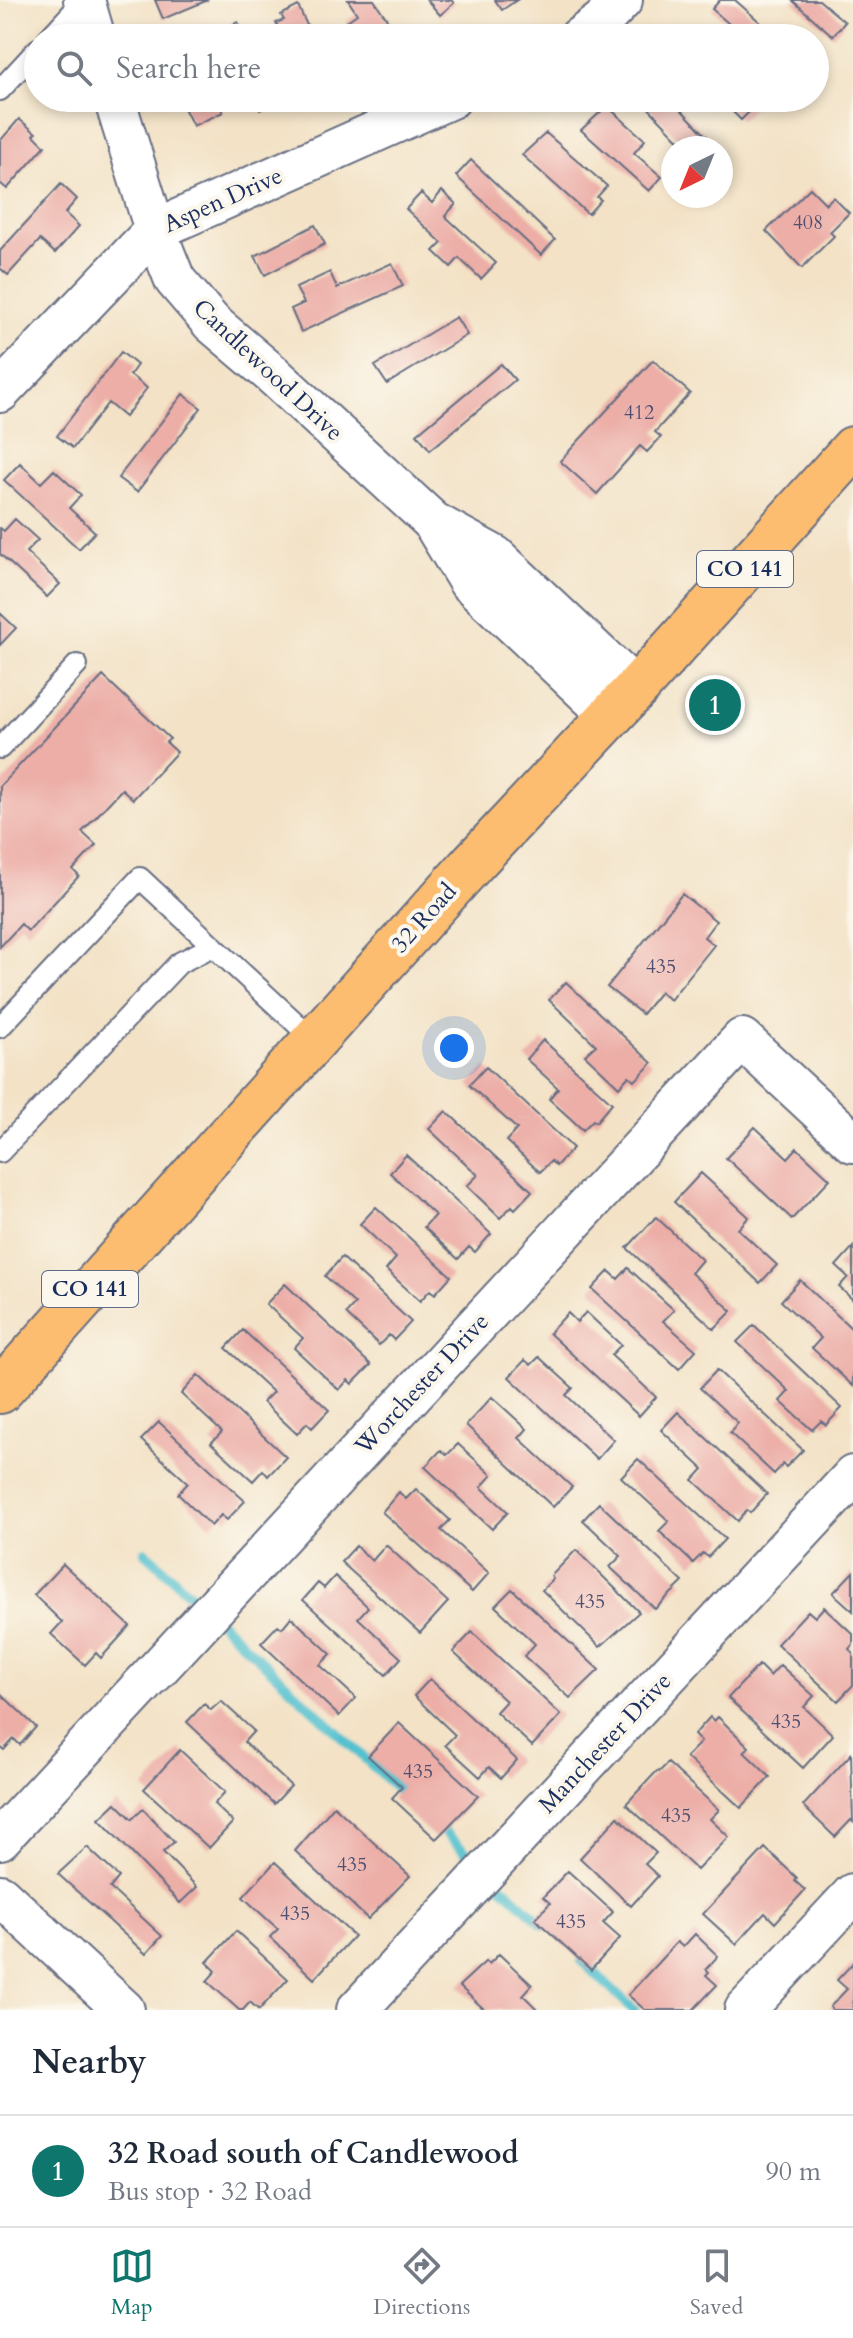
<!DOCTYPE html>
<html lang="en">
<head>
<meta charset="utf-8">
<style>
	:root { --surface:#fff; --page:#f2f2f3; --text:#1f2937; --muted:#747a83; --line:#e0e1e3; --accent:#0f766e }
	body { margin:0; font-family:Cardo,serif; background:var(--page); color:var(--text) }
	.compass { position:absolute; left:661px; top:136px; width:72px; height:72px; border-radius:50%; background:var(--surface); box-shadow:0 4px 12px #0003; rotate:223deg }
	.you { position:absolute; left:454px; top:1048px; width:28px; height:28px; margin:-20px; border:6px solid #fff; border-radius:50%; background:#1a73e8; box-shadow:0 0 0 12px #1a73e833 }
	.badge { display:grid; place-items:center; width:52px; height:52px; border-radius:50%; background:var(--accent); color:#fff; font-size:26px; font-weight:700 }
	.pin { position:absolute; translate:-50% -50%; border:4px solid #fff; box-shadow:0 2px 8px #0006 }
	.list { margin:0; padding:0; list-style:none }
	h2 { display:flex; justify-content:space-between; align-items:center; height:104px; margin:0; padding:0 32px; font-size:34px }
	h2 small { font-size:26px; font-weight:400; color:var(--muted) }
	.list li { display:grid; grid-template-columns:52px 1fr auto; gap:24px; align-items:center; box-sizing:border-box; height:112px; padding:0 32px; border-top:2px solid var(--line) }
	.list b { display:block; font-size:30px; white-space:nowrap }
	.list p { margin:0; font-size:26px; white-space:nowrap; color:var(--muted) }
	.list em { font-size:26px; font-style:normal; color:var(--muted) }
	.icon { flex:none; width:44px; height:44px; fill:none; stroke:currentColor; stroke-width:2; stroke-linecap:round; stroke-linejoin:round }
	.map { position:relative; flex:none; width:853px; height:2010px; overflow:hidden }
	.search { position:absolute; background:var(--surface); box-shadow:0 4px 12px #0003; left:24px; right:24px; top:24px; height:88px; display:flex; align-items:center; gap:20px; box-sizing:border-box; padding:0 28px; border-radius:44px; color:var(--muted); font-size:30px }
	.sheet { height:216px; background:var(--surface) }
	nav { display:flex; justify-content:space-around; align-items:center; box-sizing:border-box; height:112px; border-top:2px solid var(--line); background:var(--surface); font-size:22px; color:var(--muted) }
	nav a { display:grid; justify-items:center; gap:4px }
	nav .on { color:var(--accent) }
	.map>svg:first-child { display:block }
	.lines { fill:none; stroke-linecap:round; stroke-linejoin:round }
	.stream { stroke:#55c1cf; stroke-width:10 }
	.building { fill:#ecaea7 }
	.service-casing { stroke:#676e82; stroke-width:24 }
	.minor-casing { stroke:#676e82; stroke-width:44 }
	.primary-casing { stroke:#676e82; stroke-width:48 }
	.service { stroke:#fff; stroke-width:20 }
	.minor { stroke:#fff; stroke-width:40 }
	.primary { stroke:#fcbd6f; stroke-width:44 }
	.labels { text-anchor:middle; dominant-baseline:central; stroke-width:8; stroke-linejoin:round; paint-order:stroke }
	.number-label { font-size:20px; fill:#4f4f70 }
	.shield { fill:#fbf7ec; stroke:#5e6b89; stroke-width:2 }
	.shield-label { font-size:22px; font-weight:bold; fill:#1b2f5e }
	.street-label { font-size:24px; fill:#1b2f5e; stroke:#fbf7ec }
</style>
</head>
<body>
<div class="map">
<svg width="853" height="2010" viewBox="0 0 853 2010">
	<rect width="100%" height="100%" fill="#fbf7ec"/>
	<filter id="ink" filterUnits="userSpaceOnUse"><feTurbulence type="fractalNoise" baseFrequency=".0125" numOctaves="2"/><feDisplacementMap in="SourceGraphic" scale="16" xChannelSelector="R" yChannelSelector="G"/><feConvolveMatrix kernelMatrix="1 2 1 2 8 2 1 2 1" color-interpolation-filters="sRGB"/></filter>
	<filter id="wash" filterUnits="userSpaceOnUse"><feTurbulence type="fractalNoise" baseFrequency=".006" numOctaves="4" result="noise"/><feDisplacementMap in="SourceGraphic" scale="32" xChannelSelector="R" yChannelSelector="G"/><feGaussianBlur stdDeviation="1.8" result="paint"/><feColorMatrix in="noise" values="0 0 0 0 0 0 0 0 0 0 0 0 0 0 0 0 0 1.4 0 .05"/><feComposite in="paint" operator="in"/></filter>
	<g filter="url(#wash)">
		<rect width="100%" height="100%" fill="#f3e2c6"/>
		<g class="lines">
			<path class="stream" d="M145,1552L205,1608
				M217,1619L409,1800
				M436,1824L479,1865
				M491,1876L544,1925
				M582,1961L634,2010"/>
		</g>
		<g id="blocks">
			<path class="building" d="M155,0H208L163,19Z
				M348,0H374L400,38H358L347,21L357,14Z
				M427,0H451L454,3L440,15Z
				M495,0H517L502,10Z
				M720,0H735L778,38H745L712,9Z
				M792,0H819L845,22L833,36Z
				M298,6L313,38H274L273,35L280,31L276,23L284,20L281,15Z
				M238,22L246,38H226L222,29Z
				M179,98H216L223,112L193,126Z
				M254,98H274L276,102L260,110Z
				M639,98H670L716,146L687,148Z
				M719,98H749L756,105L741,120Z
				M607,106L645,140L634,153L662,177L649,191L581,130Z
				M19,119L36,133L34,135L45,146L7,189L0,183V141Z
				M546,133L607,186L597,197L601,200L588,214L522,155Z
				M471,160L555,240L541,255L456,176Z
				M61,184L77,199L65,213L79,226L55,253L40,240L8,275L0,268V251Z
				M810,188L826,204L833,197L849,213L830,232L834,236L802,268L766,231Z
				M442,191L456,204L445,216L496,263L481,279L459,258L451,267L434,251L442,243L406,209L421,193L432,203Z
				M315,225L325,244L265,275L255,256Z
				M392,263L403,286L301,332L291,309L304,303L296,288L330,272L337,288Z
				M456,317L467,335L387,384L375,366Z
				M121,352L137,365L130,375L147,388L125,417L108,403L73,448L57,436Z
				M653,360L690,393L655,432L661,437L647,452L640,446L597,494L560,461Z
				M501,364L515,380L430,450L417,434Z
				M183,394L201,408L137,492L118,478Z
				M20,463L41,483L54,470L81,495L69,508L95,532L79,549L4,480Z
				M15,519L38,540L26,552L60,584L47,597L0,554V528L4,531Z
				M0,613L16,628L0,645Z
				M103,676L170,739L166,742L177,752L133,799L122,789L82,832L96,845L73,870L79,876L28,931L21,924L0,947V786Z
				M682,894L716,921L704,937L714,945L670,1000L660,992L642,1014L607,987Z
				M566,982L652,1063L635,1081L629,1076L619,1087L585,1055L596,1045L549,1000Z
				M543,1040L612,1103L596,1122L593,1120L583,1130L549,1099L558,1088L526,1059Z
				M486,1067L573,1148L556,1166L551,1161L540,1172L506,1141L517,1129L469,1085Z
				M446,1111L532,1191L515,1209L512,1206L500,1218L467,1186L478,1175L429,1129Z
				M755,1127L788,1158L797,1148L830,1179L792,1219L726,1158Z
				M406,1155L491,1234L475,1252L469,1247L458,1259L424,1227L435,1215L390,1173Z
				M701,1173L749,1217L738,1229L777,1265L760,1283L674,1202Z
				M376,1207L451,1276L435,1294L430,1290L420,1301L386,1270L396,1258L360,1224Z
				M656,1217L702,1260L691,1273L732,1311L714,1329L627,1248Z
				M853,1247V1300L839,1287L848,1277L836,1266Z
				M342,1257L411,1322L394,1340L389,1335L379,1345L346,1314L355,1304L325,1276Z
				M628,1268L674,1310L663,1321L696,1350L679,1369L592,1289L609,1271L618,1279Z
				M800,1280L853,1330V1386L812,1348L821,1338L781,1301Z
				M285,1284L371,1365L352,1384L348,1380L339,1390L294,1348L303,1338L266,1304Z
				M586,1312L621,1345L611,1355L656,1397L639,1416L549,1333L568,1313L577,1322Z
				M754,1325L842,1408L826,1425L821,1421L812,1430L780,1401L789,1391L737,1342Z
				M243,1330L329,1410L312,1428L307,1423L297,1434L263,1402L273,1392L226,1348Z
				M539,1357L573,1388L566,1395L614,1440L597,1459L509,1377L525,1360L531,1365Z
				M717,1370L803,1450L786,1467L783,1464L774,1474L730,1433L738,1423L700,1388Z
				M198,1375L286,1457L268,1476L263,1470L253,1481L211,1443L222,1432L181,1394Z
				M492,1397L527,1429L519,1438L572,1487L553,1507L466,1425Z
				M678,1412L767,1494L750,1513L747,1510L738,1521L693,1480L703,1469L661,1430Z
				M159,1422L245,1501L227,1520L221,1515L211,1526L178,1494L188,1483L141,1440Z
				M458,1444L492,1475L481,1487L508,1512L492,1529L425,1467L441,1450L447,1455Z
				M638,1459L725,1539L708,1557L703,1553L693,1563L659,1531L669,1521L621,1477Z
				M416,1489L450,1520L441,1530L489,1573L472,1592L382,1512L399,1492L406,1499Z
				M599,1503L683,1582L655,1609L610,1567L621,1556L583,1520Z
				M386,1545L448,1602L420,1633L341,1562L356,1546L372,1561Z
				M576,1550L639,1612L600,1647L542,1590L553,1579L551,1576Z
				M63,1564L130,1626L101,1658L96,1653L85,1665L51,1634L62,1622L34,1595Z
				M853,1572V1611L833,1593Z
				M335,1576L368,1607L358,1618L401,1658L386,1675L303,1600L318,1583L324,1588Z
				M512,1589L599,1670L570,1698L524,1656L535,1644L495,1606Z
				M824,1607L853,1634V1644L849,1649L853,1653V1685L838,1701L777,1644L808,1611L815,1617Z
				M291,1617L331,1654L320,1665L356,1698L339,1716L261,1643L278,1625L282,1628Z
				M472,1632L561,1715L532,1746L496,1712L506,1701L453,1652Z
				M759,1665L770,1676L780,1665L814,1696L804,1707L833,1735L803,1768L728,1698Z
				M430,1679L517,1760L501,1778L489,1767L480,1777L445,1745L455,1735L414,1696Z
				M0,1693L36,1727L20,1745L14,1739L4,1750L0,1747Z
				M221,1701L254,1731L244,1742L291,1786L274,1804L187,1722L204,1704L211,1710Z
				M710,1717L714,1721L718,1717L749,1747L744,1752L770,1777L741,1808L686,1757L701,1742L694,1735Z
				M399,1723L478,1796L436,1839L392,1798L402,1787L368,1756Z
				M180,1750L225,1792L214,1804L233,1822L209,1848L144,1789Z
				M851,1754L853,1822L851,1820L835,1837L803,1806Z
				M668,1763L719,1810L710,1819L729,1837L697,1870L626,1804L657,1771L659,1772Z
				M116,1803L132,1819L143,1809L174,1842L163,1852L197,1887L180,1903L99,1819Z
				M334,1806L410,1876L368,1919L295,1851Z
				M618,1817L656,1853L645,1864L658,1876L631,1906L580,1858Z
				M87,1847L119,1877L110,1888L162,1936L146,1954L58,1874Z
				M765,1848L797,1878L795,1881L805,1890L775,1923L765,1913L736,1944L703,1914Z
				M275,1862L354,1936L314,1979L270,1937L278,1929L243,1897Z
				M568,1871L613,1912L603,1923L620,1938L591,1970L535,1919L550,1903L543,1897Z
				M236,1931L288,1979L259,2010L250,2002L243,2010H239L207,1981L216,1971L207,1962Z
				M695,1934L718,1956L706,1969L709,1972L706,1975L717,1985L693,2010H645L628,1995L677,1942L683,1947Z
				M499,1954L532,1985L523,1995L538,2010H485L459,1986L486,1961L489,1964Z
				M853,1963V2010H833L830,2007L847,1989L837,1980Z"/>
		</g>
	</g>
	<g filter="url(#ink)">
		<use href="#blocks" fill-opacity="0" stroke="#676e82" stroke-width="2"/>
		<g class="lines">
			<g class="service-casing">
				<path id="service" d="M49,38L84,0
					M0,90L38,49
					M0,748L77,665
					M0,1027L140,878L314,1040
					M0,1152L179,963L213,946"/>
			</g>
			<g class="minor-casing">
				<path id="minor" d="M84,0L95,38
					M579,38L602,21L622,0
					M114,98L155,230L175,280L212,323L272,374L433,522L495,556L636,689
					M0,392L155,230L451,98
					M435,526L469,582L611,716
					M0,1839L742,1039L853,1142
					M0,1895L124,2010
					M357,2010L853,1476
					M745,2010L853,1894"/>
			</g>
			<g class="primary-casing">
				<path id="primary" d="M0,1391L472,864L636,689L853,449"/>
			</g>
			<use href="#service" class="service"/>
			<use href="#minor" class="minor"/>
			<use href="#primary" class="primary"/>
		</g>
	</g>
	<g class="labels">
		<g class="number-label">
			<text x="808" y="222">408</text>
			<text x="639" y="412">412</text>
			<text x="661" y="966">435</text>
			<text x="590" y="1601">435</text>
			<text x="786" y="1721">435</text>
			<text x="418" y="1771">435</text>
			<text x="676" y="1815">435</text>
			<text x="352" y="1864">435</text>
			<text x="295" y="1913">435</text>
			<text x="571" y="1921">435</text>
		</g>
		<g class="shield">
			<rect x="697" y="551" width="96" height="36" rx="6"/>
			<rect x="42" y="1271" width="96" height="36" rx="6"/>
		</g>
		<g class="shield-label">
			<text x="745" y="569">CO 141</text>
			<text x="90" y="1289">CO 141</text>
		</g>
		<g class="street-label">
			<text transform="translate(223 200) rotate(-24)">Aspen Drive</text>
			<text transform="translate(268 370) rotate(43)">Candlewood Drive</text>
			<text transform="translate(424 918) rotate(-48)">32 Road</text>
			<text transform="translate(422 1384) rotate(-47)">Worchester Drive</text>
			<text transform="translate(605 1743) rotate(-47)">Manchester Drive</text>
		</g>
	</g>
</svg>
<svg class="compass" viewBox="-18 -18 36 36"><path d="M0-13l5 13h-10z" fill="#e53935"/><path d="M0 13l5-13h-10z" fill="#747a83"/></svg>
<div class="you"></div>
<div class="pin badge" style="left:715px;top:705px">1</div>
<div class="search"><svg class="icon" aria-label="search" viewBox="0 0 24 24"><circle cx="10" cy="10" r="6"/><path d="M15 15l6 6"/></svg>Search here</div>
</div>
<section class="sheet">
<h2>Nearby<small></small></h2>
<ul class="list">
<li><span class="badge">1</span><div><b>32 Road south of Candlewood</b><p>Bus stop · 32 Road</p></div><em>90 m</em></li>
</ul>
</section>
<nav>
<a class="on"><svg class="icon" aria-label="map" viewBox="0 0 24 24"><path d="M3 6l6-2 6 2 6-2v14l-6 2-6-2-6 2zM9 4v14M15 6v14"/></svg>Map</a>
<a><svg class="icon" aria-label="directions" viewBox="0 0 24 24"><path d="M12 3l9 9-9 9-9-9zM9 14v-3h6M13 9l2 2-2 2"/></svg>Directions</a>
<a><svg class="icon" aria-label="saved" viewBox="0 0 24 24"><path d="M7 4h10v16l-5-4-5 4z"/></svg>Saved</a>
</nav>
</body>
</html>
